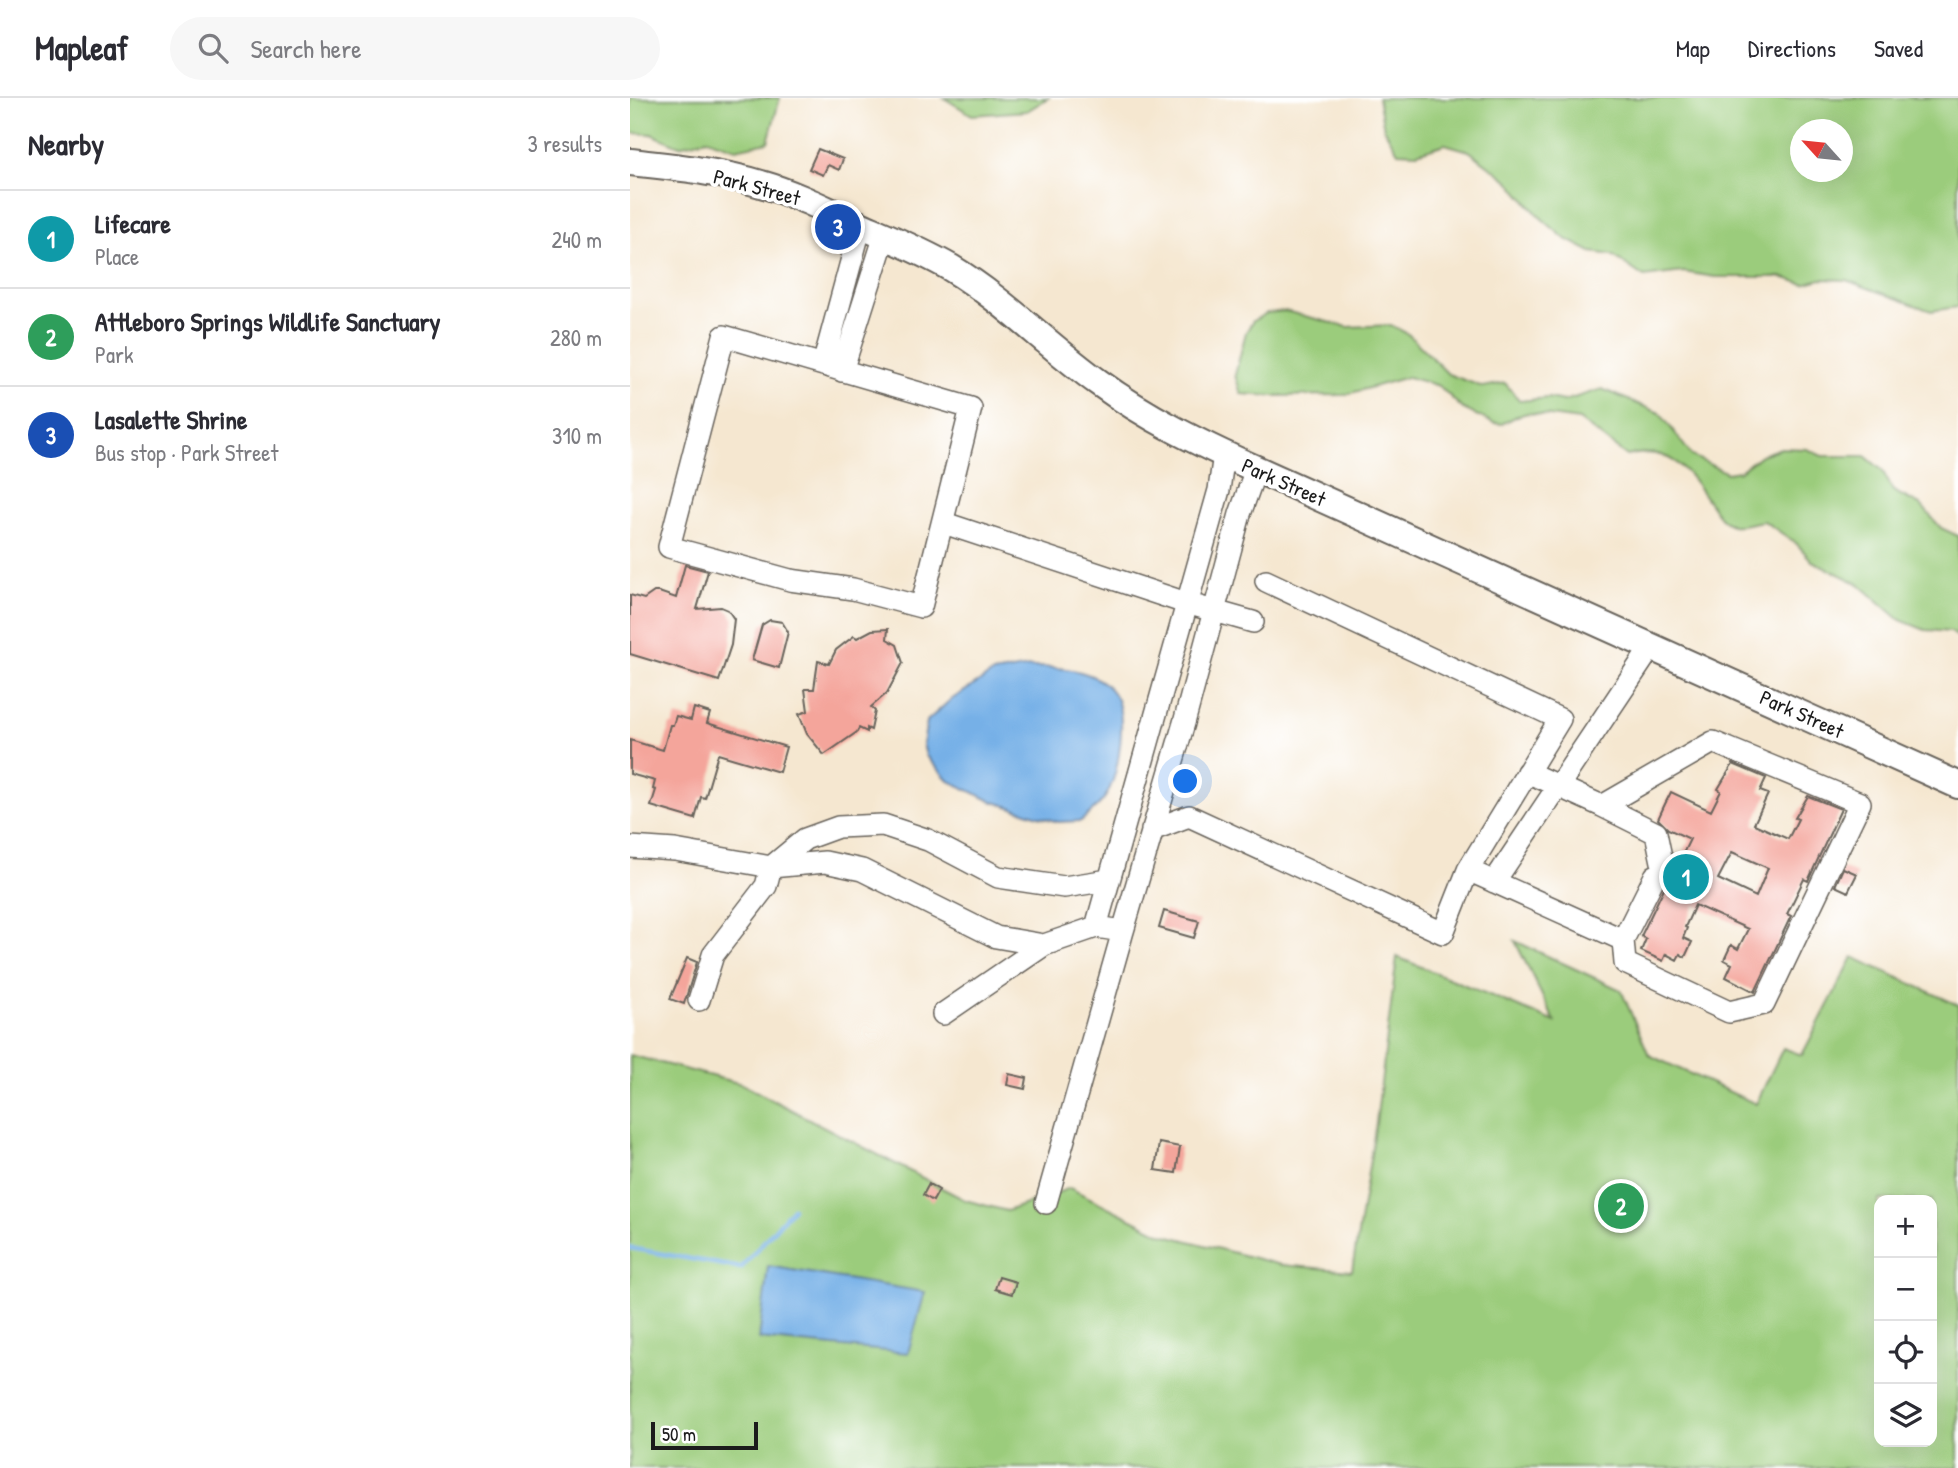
<!DOCTYPE html>
<html lang="en">
<head>
<meta charset="utf-8">
<style>
	:root { --surface:#fff; --page:#f7f7f7; --text:#2b2b33; --muted:#7c7c81; --line:#e1e1e2; --accent:#1f6fb2 }
	body { margin:0; font-family:"Patrick Hand",sans-serif; background:var(--page); color:var(--text) }
	.controls { position:absolute; right:21px; bottom:21px; display:grid; overflow:hidden; border-radius:14px; box-shadow:0 7px 28px #0002 }
	.controls button { width:63px; height:63px; display:grid; place-items:center; padding:0; border:0; border-bottom:2px solid var(--line); background:var(--surface); color:var(--text); font:35px sans-serif }
	.compass { position:absolute; left:1160px; top:21px; width:63px; height:63px; border-radius:50%; background:var(--surface); box-shadow:0 7px 28px #0002; rotate:297deg }
	.scale { position:absolute; left:21px; bottom:18px; width:107px; box-sizing:border-box; padding-left:7px; border:4px solid #1c1c1c; border-top:0; font-size:19px; line-height:24px; white-space:nowrap; color:#1c1c1c; -webkit-text-stroke:5px #fff; paint-order:stroke }
	.you { position:absolute; left:556px; top:684px; width:24px; height:24px; margin:-18px; border:5px solid #fff; border-radius:50%; background:#1a73e8; box-shadow:0 0 0 10px #1a73e833 }
	.badge { display:grid; place-items:center; width:46px; height:46px; border-radius:50%; background:var(--accent); color:#fff; font-size:23px; font-weight:700 }
	.pin { position:absolute; translate:-50% -50%; border:4px solid #fff; box-shadow:0 2px 7px #0006 }
	.list { margin:0; padding:0; list-style:none }
	h2 { display:flex; justify-content:space-between; align-items:center; height:91px; margin:0; padding:0 28px; font-size:30px }
	h2 small { font-size:23px; font-weight:400; color:var(--muted) }
	.list li { display:grid; grid-template-columns:46px 1fr auto; gap:21px; align-items:center; box-sizing:border-box; height:98px; padding:0 28px; border-top:2px solid var(--line) }
	.list b { display:block; font-size:26px; white-space:nowrap }
	.list p { margin:0; font-size:23px; white-space:nowrap; color:var(--muted) }
	.list em { font-size:23px; font-style:normal; color:var(--muted) }
	.icon { flex:none; width:38px; height:38px; fill:none; stroke:currentColor; stroke-width:2; stroke-linecap:round; stroke-linejoin:round }
	.map { position:relative; flex:none; width:1328px; height:1370px; overflow:hidden }
	header { display:flex; align-items:center; gap:42px; box-sizing:border-box; height:98px; padding:0 35px; background:var(--surface); border-bottom:2px solid var(--line) }
	header strong { font-size:33px }
	nav { display:flex; gap:38px; margin-inline-start:auto; font-size:24px }
	.search { width:490px; height:63px; background:var(--page); display:flex; align-items:center; gap:18px; box-sizing:border-box; padding:0 24px; border-radius:38px; color:var(--muted); font-size:26px }
	main { display:flex }
	aside { flex:1; background:var(--surface) }
	.map>svg:first-child { display:block }
	.green { fill:#9bcc7b; stroke:#5c744c; stroke-width:2; fill-rule:evenodd }
	.water { fill:#76b0e7; stroke:#496682; stroke-width:2 }
	.lines { fill:none; stroke-linecap:round; stroke-linejoin:round }
	.stream { stroke:#76b0e7; stroke-width:4.5 }
	.building { fill:#f4a59b; fill-rule:evenodd }
	.minor-casing { stroke:#68635b; stroke-width:24 }
	.major-casing { stroke:#68635b; stroke-width:30 }
	.minor { stroke:#fff; stroke-width:21 }
	.major { stroke:#fff; stroke-width:26 }
	.labels { text-anchor:middle; dominant-baseline:central; stroke-width:7; stroke-linejoin:round; paint-order:stroke }
	.street-label { font-size:21px; fill:#1c1c1c; stroke:#fff }
</style>
</head>
<body>
<header>
<strong>Mapleaf</strong>
<div class="search"><svg class="icon" aria-label="search" viewBox="0 0 24 24"><circle cx="10" cy="10" r="6"/><path d="M15 15l6 6"/></svg>Search here</div>
<nav><a>Map</a><a>Directions</a><a>Saved</a></nav>
</header>
<main>
<aside>
<h2>Nearby<small>3 results</small></h2>
<ul class="list">
<li><span class="badge" style="background:#0f9aa8">1</span><div><b>Lifecare</b><p>Place</p></div><em>240 m</em></li>
<li><span class="badge" style="background:#2e9e5b">2</span><div><b>Attleboro Springs Wildlife Sanctuary</b><p>Park</p></div><em>280 m</em></li>
<li><span class="badge" style="background:#1a4fb4">3</span><div><b>Lasalette Shrine</b><p>Bus stop · Park Street</p></div><em>310 m</em></li>
</ul>
</aside>
<div class="map">
<svg width="1328" height="1370" viewBox="0 0 1328 1370">
	<rect width="100%" height="100%" fill="#fff"/>
	<filter id="ink" filterUnits="userSpaceOnUse"><feTurbulence type="fractalNoise" baseFrequency=".0143" numOctaves="2"/><feDisplacementMap in="SourceGraphic" scale="14" xChannelSelector="R" yChannelSelector="G"/><feConvolveMatrix kernelMatrix="1 2 1 2 8 2 1 2 1" color-interpolation-filters="sRGB"/></filter>
	<filter id="wash" filterUnits="userSpaceOnUse"><feTurbulence type="fractalNoise" baseFrequency=".00686" numOctaves="4" result="noise"/><feDisplacementMap in="SourceGraphic" scale="28" xChannelSelector="R" yChannelSelector="G"/><feGaussianBlur stdDeviation="1.57" result="paint"/><feColorMatrix in="noise" values="0 0 0 0 0 0 0 0 0 0 0 0 0 0 0 0 0 1.4 0 .05"/><feComposite in="paint" operator="in"/></filter>
	<g filter="url(#wash)">
		<rect width="100%" height="100%" fill="#f5e7d0"/>
		<path class="green" d="M0,0H150L138,44L106,51L77,41L49,48L21,36L0,35Z
			M314,0H418L397,13L342,17Z
			M748,0H1328V209L1301,213L1216,182L1191,181L1174,186L1151,179H1085L1053,174L1014,179L982,157L961,154L934,140L909,118L879,83L839,53L815,46L787,55L768,54L754,31ZM1170,32H1212V74H1170Z
			M655,213L718,229L761,227L778,236L818,276L853,289L875,285L890,303L918,300L934,303L972,291L1030,315L1062,358L1097,375L1110,373L1131,357L1151,350L1177,351L1192,358H1235L1252,372L1263,393L1292,408L1311,430L1328,438V539L1321,534L1295,532L1270,522L1229,486L1182,463L1167,446L1134,423C1124,424 1111,429 1102,427C1090,423 1086,414 1079,404C1057,372 1040,346 997,358L949,322L898,315L887,318L872,326L863,325L833,311L809,288L778,279L714,297L642,298L611,296L605,277L616,234L623,223L637,215Z
			M885,843L991,892L1019,957L1126,1006L1153,950L1172,957L1223,859L1328,907V1370H0V957L112,986L335,1102L377,1113L440,1090L532,1136L651,1167L722,1173L746,1025L767,859L925,924ZM1249,1102H1302V1344H1249Z"/>
		<path class="water" d="M400,569C427,569 467,570 484,596C498,617 489,674 477,696C472,706 460,715 451,723L428,724L361,703L319,683L296,658L293,646L297,623L319,603L363,575Z
			M138,1168L295,1194L278,1255L129,1241Z"/>
		<g class="lines">
			<path class="stream" d="M0,1150L111,1170L163,1110"/>
		</g>
		<g id="blocks">
			<path class="building" d="M188,51L213,61L209,72L198,67L193,77L179,71Z
				M55,467L78,473L67,511L91,509L98,512L104,521L101,547L89,583L0,556V497L14,501L24,494H29L46,500Z
				M140,522L152,524L158,534L149,570L122,562L132,527Z
				M258,531L257,541L267,547L273,565L257,595L241,609L245,613L241,632L237,630V634L229,630L227,634L194,657L177,636L169,616L178,613L175,591H184L188,563L199,566L206,552L224,538L227,540L242,532Z
				M64,610L80,615L77,625L156,649L149,674L88,656L75,700L71,699L65,721L21,708L26,692L23,691L25,683L0,676V642L33,652L40,627H43L46,618L61,622Z
				M1103,666L1136,680L1130,693L1138,696L1124,726L1158,741L1168,721L1165,720L1178,698L1211,711L1178,783L1174,781L1157,816L1161,818L1125,894L1096,879L1102,866L1094,862L1101,847L1108,851L1118,831L1065,807L1055,829L1057,830L1053,840L1062,844L1055,859L1050,856L1047,862L1036,856L1033,863L1011,853L1016,841L1011,838L1037,784L1038,775L1044,769L1046,770L1060,741L1038,731L1028,721L1035,706L1041,694L1081,713L1091,693L1088,691ZM1102,754L1138,770L1126,799L1088,781Z
				M1213,770L1227,776L1218,794L1205,788Z
				M534,813L569,823L564,840L529,830Z
				M57,860L67,864L54,906L40,901Z
				M379,976L397,980L395,991L377,987Z
				M529,1045L550,1049L546,1075L525,1072Z
				M299,1086L309,1092L303,1103L293,1097Z
				M369,1179L386,1184L382,1196L365,1191Z"/>
		</g>
	</g>
	<g filter="url(#ink)">
		<use href="#blocks" fill-opacity="0" stroke="#68635b" stroke-width="2"/>
		<g class="lines">
			<g class="minor-casing">
				<path id="minor" d="M94,238L341,310L291,509L223,491L160,482L39,449Z
					M193,267L231,127
					M212,273L255,137
					M314,425L556,505L623,524
					M972,708L1026,735L1032,764
					M522,732L559,718L813,835L838,772L930,621L636,483
					M0,749L45,752L141,769L195,764L232,772L366,839L414,847L466,829L493,833L554,625L610,416L626,371
					M838,772L993,842L995,865L1099,914L1134,906L1230,705L1083,644L972,708L897,674
					M864,784L1022,548
					M466,829L589,392L594,356
					M993,842L1025,778
					M69,902L83,857L136,788L141,769L175,741L208,729L253,727L298,742L368,779L434,789L479,782
					M313,916L414,847
					M416,1105L493,833"/>
			</g>
			<g class="major-casing">
				<path id="major" d="M0,64C43,69 90,73 131,86C166,96 197,112 230,127C260,140 292,153 321,170C374,202 418,248 468,284C517,320 571,346 626,371L1328,687"/>
			</g>
			<use href="#minor" class="minor"/>
			<use href="#major" class="major"/>
		</g>
	</g>
	<g class="labels">
		<g class="street-label">
			<text transform="translate(127 89) rotate(15)">Park Street</text>
			<text transform="translate(654 384) rotate(24)">Park Street</text>
			<text transform="translate(1172 616) rotate(24)">Park Street</text>
		</g>
	</g>
</svg>
<div class="controls">
<button>+</button>
<button>−</button>
<button><svg class="icon" aria-label="locate" viewBox="0 0 24 24"><circle cx="12" cy="12" r="6"/><path d="M12 2v4M12 18v4M2 12h4M18 12h4"/></svg></button>
<button><svg class="icon" aria-label="layers" viewBox="0 0 24 24"><path d="M12 4l9 5-9 5-9-5zM3 14l9 5 9-5"/></svg></button>
</div>
<svg class="compass" viewBox="-18 -18 36 36"><path d="M0-13l5 13h-10z" fill="#e53935"/><path d="M0 13l5-13h-10z" fill="#7c7c81"/></svg>
<div class="scale">50 m</div>
<div class="you"></div>
<div class="pin badge" style="left:1056px;top:779px;background:#0f9aa8">1</div>
<div class="pin badge" style="left:991px;top:1108px;background:#2e9e5b">2</div>
<div class="pin badge" style="left:208px;top:129px;background:#1a4fb4">3</div>
</div>
</main>
</body>
</html>
